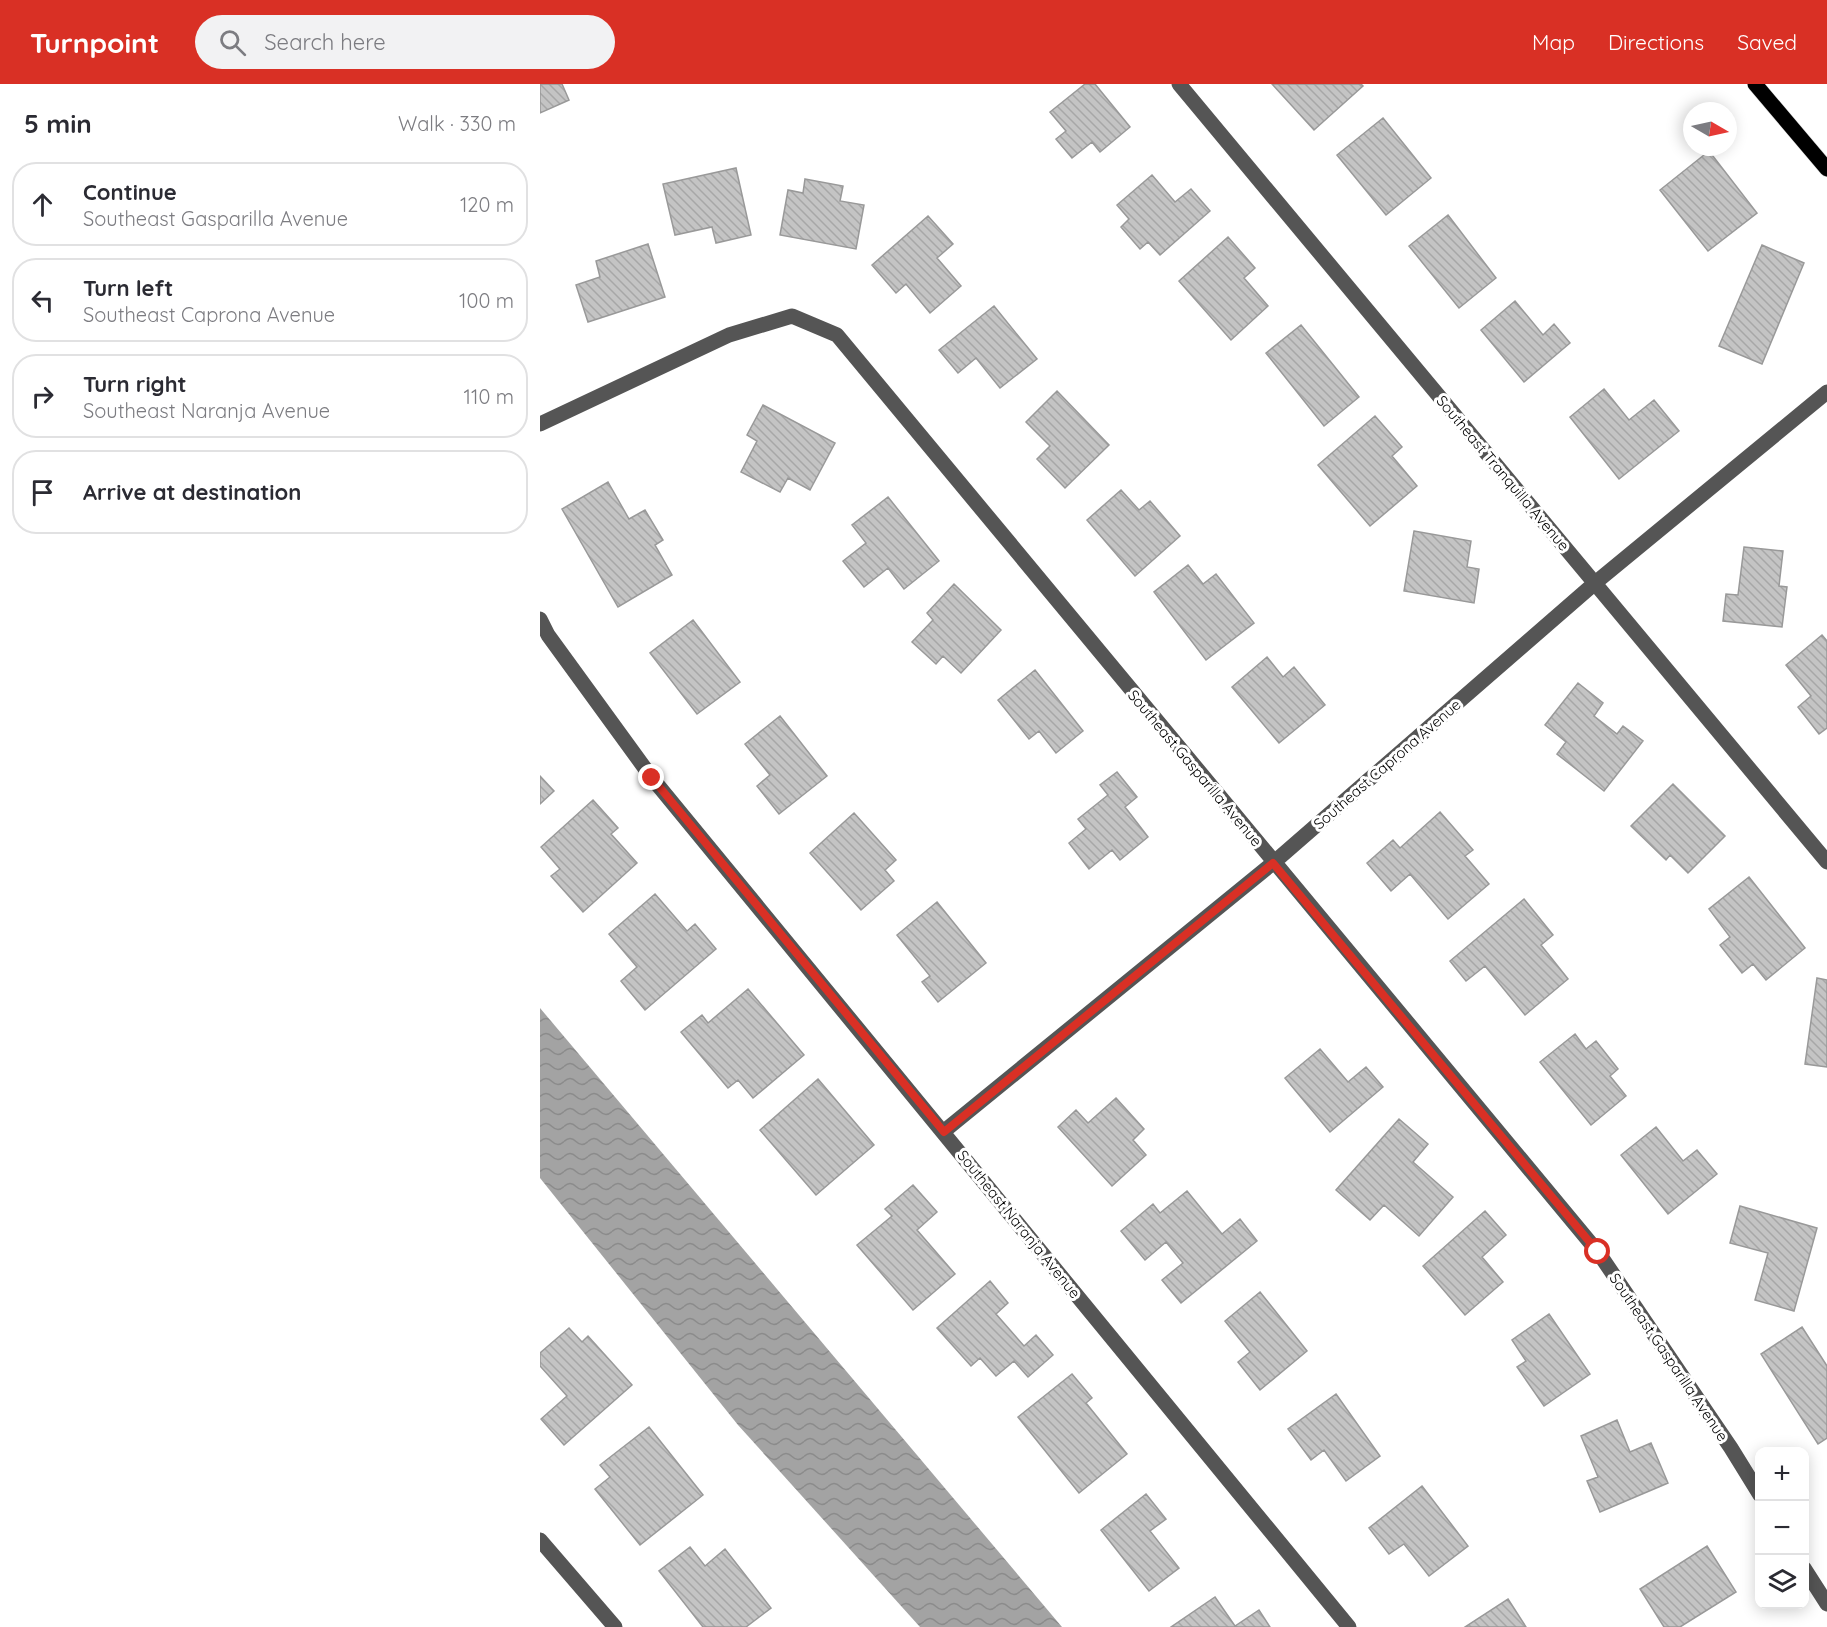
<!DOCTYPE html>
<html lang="en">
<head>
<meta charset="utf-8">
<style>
	:root { --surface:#fff; --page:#f2f2f3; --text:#2b2b33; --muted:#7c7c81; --line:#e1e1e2; --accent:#d93025 }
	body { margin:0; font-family:Quicksand,sans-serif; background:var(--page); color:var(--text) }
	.controls { position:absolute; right:18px; bottom:18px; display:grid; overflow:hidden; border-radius:12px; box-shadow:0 3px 15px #0003 }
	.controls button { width:54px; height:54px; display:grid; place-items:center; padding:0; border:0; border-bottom:2px solid var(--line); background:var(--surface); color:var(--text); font:30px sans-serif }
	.compass { position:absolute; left:1143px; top:18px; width:54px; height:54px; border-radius:50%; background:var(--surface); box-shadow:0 3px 15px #0003; rotate:99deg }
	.stop { position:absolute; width:18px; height:18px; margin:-14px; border:4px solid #d93025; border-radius:50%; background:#fff }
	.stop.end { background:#d93025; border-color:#fff; box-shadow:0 2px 6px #0008 }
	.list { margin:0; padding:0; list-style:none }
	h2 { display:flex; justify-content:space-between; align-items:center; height:78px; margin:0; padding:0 24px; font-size:26px }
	h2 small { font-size:20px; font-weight:400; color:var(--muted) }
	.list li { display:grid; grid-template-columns:39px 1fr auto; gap:18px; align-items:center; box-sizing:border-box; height:84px; margin:0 12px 12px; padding:0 12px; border:2px solid var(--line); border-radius:24px }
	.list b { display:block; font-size:22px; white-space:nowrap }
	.list p { margin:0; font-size:20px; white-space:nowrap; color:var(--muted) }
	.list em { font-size:20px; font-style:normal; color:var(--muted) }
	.icon { flex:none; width:33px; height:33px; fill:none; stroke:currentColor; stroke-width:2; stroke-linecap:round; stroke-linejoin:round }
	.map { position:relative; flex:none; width:1287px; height:1543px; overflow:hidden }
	header { display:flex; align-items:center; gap:36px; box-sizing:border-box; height:84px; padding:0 30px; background:var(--accent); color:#fff }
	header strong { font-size:28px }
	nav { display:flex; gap:33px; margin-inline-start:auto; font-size:21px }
	.search { width:420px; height:54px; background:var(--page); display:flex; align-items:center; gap:15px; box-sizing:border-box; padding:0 21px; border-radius:33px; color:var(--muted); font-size:22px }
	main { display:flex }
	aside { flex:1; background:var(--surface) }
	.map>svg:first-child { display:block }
	.water { fill:url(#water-waves) }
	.building { fill:url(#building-back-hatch); stroke:#999; stroke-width:1.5 }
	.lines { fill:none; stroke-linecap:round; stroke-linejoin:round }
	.major-casing { stroke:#dbdbdb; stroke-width:16 }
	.minor { stroke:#555; stroke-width:15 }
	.major { stroke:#000; stroke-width:15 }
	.route { stroke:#d93025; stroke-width:8 }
	.labels { text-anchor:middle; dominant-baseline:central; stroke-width:6; stroke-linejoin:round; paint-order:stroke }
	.street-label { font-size:15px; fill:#000; stroke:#fff }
</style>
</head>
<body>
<header>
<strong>Turnpoint</strong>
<div class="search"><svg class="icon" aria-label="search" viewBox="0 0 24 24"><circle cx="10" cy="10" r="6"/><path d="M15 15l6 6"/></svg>Search here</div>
<nav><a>Map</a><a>Directions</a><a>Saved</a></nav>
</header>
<main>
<aside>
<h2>5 min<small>Walk · 330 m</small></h2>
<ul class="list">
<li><svg class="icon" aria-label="ahead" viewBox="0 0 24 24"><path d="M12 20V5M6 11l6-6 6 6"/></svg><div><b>Continue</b><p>Southeast Gasparilla Avenue</p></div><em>120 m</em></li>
<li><svg class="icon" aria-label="left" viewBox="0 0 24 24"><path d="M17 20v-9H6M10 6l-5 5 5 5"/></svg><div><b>Turn left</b><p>Southeast Caprona Avenue</p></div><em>100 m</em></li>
<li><svg class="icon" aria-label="right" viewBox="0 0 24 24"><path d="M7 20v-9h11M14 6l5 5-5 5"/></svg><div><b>Turn right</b><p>Southeast Naranja Avenue</p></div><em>110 m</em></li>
<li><svg class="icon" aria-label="arrive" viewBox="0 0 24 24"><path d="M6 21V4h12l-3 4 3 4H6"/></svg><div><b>Arrive at destination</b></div></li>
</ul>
</aside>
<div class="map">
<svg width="1287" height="1543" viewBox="0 0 1287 1543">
	<defs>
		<pattern id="water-waves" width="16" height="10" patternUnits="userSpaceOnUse" patternTransform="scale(1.5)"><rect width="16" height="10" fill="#a3a3a3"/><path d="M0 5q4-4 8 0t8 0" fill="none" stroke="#8b8b8b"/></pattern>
		<pattern id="building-back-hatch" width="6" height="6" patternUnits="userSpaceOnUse" patternTransform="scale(1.5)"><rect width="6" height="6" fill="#c4c4c4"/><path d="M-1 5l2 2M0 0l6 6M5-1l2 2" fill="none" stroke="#a7a7a7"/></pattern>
	</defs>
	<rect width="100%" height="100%" fill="#fff"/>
	<path class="water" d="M0,924L522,1543H380L198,1341L0,1094Z"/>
	<path class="building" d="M0,0H22L29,16L0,29Z
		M545,0H555L590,43L560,68L552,58L532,74L516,55L526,47L510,28Z
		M732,0H821L823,2L774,46Z
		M843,34L891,94L846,131L797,71Z
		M1169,67L1217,129L1168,167L1120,106Z
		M196,84L211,151L176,159L172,143L135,151L123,100Z
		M612,91L635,118L651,105L670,127L620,171L608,158L600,165L581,143L589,135L577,121Z
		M265,95L303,102L300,117L324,121L316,165L240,151L248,106L263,109Z
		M908,131L956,194L919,224L869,162Z
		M388,132L413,160L397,174L421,202L390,229L366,200L356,209L332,181Z
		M688,153L715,184L704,194L728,222L691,256L639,197Z
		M108,160L125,213L48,238L36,201L60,193L56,177Z
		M1222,161L1264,179L1222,280L1179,262Z
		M975,217L1003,251L1014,240L1030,259L984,298L941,246Z
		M454,222L497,275L460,304L436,274L418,289L399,266Z
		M761,241L819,313L784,342L726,269Z
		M1064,305L1089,336L1114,316L1139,347L1079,395L1030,333Z
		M517,307L569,361L525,404L497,375L510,362L486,338Z
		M223,321L295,359L270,406L248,394L240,408L201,388L217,357L207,351Z
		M835,332L862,363L852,372L877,402L830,442L778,381Z
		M68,398L89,435L105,426L123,456L115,461L132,491L78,523L22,425Z
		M581,406L599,426L610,417L640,452L595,492L547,436Z
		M348,413L399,477L364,505L348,484L324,503L303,477L326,459L312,441Z
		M874,447L931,457L927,483L939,485L934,519L864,507Z
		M1204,463L1243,467L1239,502L1247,503L1242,543L1183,537L1186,510L1198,511Z
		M648,481L663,500L676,490L714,539L666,576L614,508Z
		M414,500L461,546L421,589L403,572L396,580L372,558L393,536L387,529Z
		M153,536L200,598L157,630L110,569Z
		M1282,551L1287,557V644L1279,650L1258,623L1271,612L1246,581Z
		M727,573L743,593L754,583L785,621L739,659L692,603Z
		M495,586L543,647L516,669L499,647L489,655L458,616Z
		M1038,599L1063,619L1054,632L1077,650L1083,642L1103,657L1064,707L1017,670L1026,658L1005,641Z
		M240,632L287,692L239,730L217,702L230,691L205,660Z
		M577,688L597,713L585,723L608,753L580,776L572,766L549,785L529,759L546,745L538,735L568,711L560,701Z
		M0,692L14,707L0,720Z
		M1133,700L1185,752L1148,789L1130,771L1126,776L1091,742Z
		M53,716L78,744L71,750L97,779L43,828L11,792L20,785L1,763Z
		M900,728L933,766L925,772L949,800L908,835L870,790L851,807L827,779L853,756L860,764Z
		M314,729L356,776L345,786L354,797L321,826L270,769Z
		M1209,793L1265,864L1226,896L1213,880L1202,889L1180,861L1190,853L1169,825Z
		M115,810L147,847L155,840L176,865L105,926L81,897L97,883L69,850Z
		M984,815L1013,851L1001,861L1028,895L985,931L945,882L926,897L910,877Z
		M397,818L446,879L398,918L382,898L390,892L357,851Z
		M1277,894L1287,896V983L1265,980Z
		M208,905L264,971L213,1014L198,996L188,1004L141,948L162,931L168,939Z
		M1035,950L1046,965L1056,957L1078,985L1070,992L1086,1012L1051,1041L1000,978Z
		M780,965L808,998L826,983L843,1003L790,1048L745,994Z
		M278,995L334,1061L276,1111L220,1046Z
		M576,1014L604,1045L593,1056L606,1071L572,1102L518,1043L536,1026L548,1039Z
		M859,1035L888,1060L873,1078L913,1113L879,1152L844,1121L830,1136L796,1106Z
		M1116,1043L1143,1077L1157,1066L1177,1090L1128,1130L1081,1071Z
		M373,1101L397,1128L377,1146L415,1190L373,1226L317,1161L352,1132L345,1125Z
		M647,1107L682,1150L700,1135L717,1157L641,1219L622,1196L643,1179L626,1158L605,1176L581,1147L613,1120L620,1129Z
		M1200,1122L1277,1144L1254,1227L1215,1216L1228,1169L1190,1159Z
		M945,1127L966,1151L942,1173L963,1198L925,1231L883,1182Z
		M450,1197L468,1219L456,1230L484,1262L496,1251L513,1271L488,1293L474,1277L456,1292L440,1274L431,1282L397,1244Z
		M720,1208L767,1267L720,1306L698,1278L710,1268L685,1237Z
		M1009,1230L1050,1290L1004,1322L977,1283L986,1277L972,1256Z
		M1262,1243L1287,1282V1354L1278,1360L1221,1270Z
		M29,1244L42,1258L48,1252L92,1301L24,1361L1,1335L27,1312L0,1282V1269Z
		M532,1290L552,1314L546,1319L587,1370L539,1409L478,1333Z
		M796,1310L840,1372L806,1397L784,1366L771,1376L748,1345Z
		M1077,1336L1090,1368L1111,1359L1128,1399L1060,1428L1047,1397L1058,1393L1041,1352Z
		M109,1343L163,1411L100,1461L55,1405L70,1393L60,1381Z
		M882,1402L928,1462L889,1492L864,1460L849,1470L829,1444Z
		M606,1410L626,1435L610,1447L639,1484L609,1507L561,1446Z
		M1167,1462L1196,1508L1140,1543H1124L1100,1505Z
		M150,1463L165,1482L185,1465L231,1524L206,1543H163L119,1487Z
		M675,1513L695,1542L719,1526L730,1543H631Z
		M968,1515L986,1543H925Z"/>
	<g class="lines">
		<g class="major-casing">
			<path id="major" d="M1215,0L1287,85"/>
		</g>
		<path class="minor" d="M639,0L1287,778
			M0,340L189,251L252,232L297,251L1058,1168L1191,1364L1220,1411
			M0,535L8,551L112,694L809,1543
			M403,1048L733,779L1055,499L1287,308
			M0,1456L75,1543
			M1264,1484L1287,1520"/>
		<use href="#major" class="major"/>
	</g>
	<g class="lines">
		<path class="route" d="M112,694L404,1048L733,779L1058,1168"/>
	</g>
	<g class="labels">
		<g class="street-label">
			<text transform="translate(963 389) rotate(50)">Southeast Tranquilla Avenue</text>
			<text transform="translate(847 680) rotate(-41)">Southeast Caprona Avenue</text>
			<text transform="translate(655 684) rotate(50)">Southeast Gasparilla Avenue</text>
			<text transform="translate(479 1140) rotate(51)">Southeast Naranja Avenue</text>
			<text transform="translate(1129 1273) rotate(56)">Southeast Gasparilla Avenue</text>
		</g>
	</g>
</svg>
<div class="controls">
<button>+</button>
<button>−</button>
<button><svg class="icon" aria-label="layers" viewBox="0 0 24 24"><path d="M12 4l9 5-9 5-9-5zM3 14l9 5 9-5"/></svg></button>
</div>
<svg class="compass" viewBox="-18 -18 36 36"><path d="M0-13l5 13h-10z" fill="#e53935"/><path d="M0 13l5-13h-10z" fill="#7c7c81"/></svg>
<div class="stop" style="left:1058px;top:1168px"></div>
<div class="stop end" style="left:112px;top:694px"></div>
</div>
</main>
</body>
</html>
